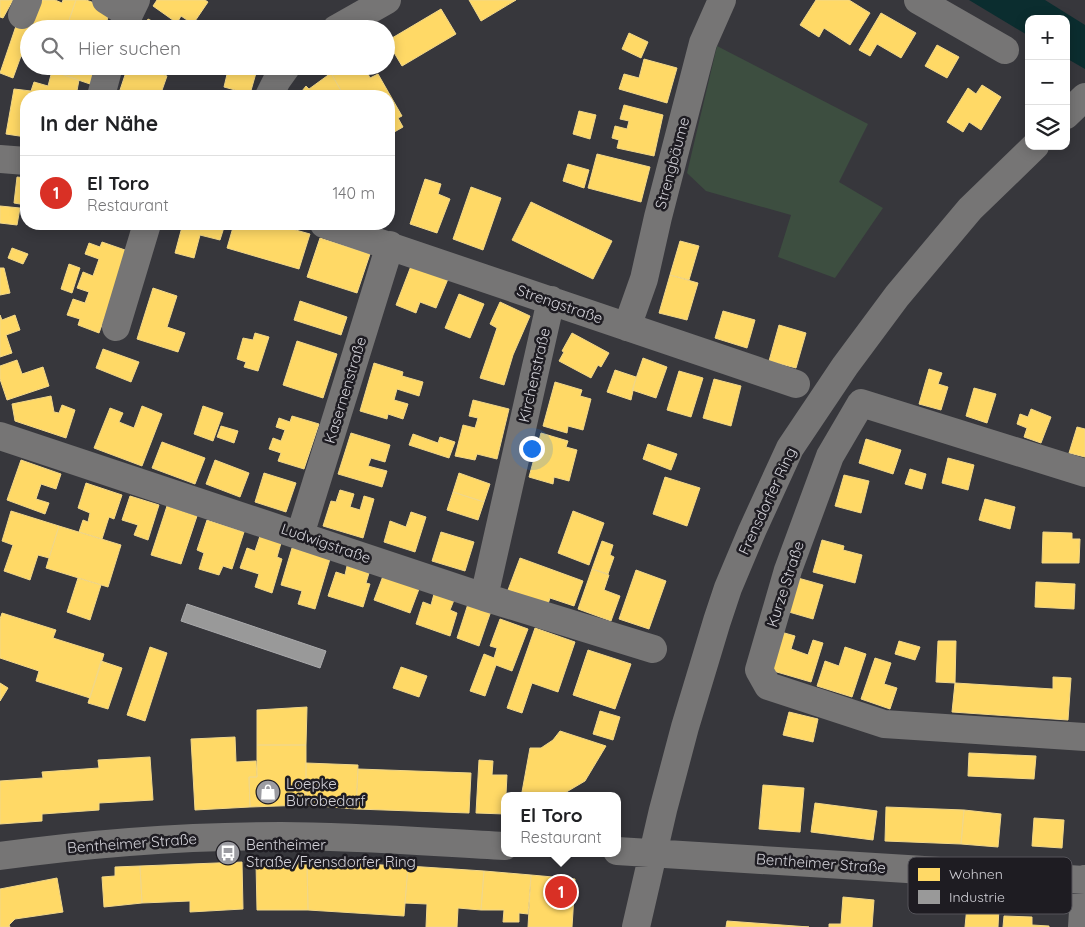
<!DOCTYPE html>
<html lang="de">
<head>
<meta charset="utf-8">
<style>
	:root { --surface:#fff; --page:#f6f6f6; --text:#202124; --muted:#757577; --line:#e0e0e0; --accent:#d93025 }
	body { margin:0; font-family:Quicksand,sans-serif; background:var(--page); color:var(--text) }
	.controls { position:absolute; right:15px; top:15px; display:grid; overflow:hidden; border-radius:10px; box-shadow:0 2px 12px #0003 }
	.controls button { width:45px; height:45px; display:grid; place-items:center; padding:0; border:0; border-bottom:1px solid var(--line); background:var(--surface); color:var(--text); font:25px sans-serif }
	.you { position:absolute; left:531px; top:448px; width:18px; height:18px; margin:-12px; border:4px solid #fff; border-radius:50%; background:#1a73e8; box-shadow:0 0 0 8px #1a73e833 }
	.badge { display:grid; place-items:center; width:32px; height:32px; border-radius:50%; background:var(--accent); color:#fff; font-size:16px; font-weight:700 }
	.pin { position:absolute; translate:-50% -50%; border:2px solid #fff; box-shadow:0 1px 5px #0006 }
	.popup { position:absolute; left:501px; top:792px; width:120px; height:65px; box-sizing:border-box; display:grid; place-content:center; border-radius:10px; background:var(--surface); filter:drop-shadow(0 1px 4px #0005); font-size:16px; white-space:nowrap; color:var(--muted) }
	.popup b { font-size:19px; color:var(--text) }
	.popup::after { content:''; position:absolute; left:50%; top:100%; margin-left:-10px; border:10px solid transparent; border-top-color:var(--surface) }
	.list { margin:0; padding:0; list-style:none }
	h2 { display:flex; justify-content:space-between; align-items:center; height:65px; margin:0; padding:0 20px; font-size:21px }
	h2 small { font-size:16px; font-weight:400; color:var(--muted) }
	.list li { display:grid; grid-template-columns:32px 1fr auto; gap:15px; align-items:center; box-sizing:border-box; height:75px; padding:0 20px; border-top:1px solid var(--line) }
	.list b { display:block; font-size:19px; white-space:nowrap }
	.list p { margin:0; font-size:16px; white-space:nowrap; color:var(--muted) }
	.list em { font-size:16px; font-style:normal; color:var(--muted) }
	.icon { flex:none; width:28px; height:28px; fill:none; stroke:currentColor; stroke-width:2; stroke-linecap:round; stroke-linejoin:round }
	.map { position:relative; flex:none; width:1085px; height:927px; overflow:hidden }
	.search { position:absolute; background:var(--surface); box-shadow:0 2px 12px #0003; left:20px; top:20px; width:375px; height:55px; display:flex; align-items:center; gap:12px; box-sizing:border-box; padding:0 18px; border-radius:28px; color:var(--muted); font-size:19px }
	.panel { position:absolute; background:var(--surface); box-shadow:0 2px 12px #0003; left:20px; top:90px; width:375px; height:140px; border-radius:20px }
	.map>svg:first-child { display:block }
	.green { fill:#3d4e40 }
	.water { fill:#0b2d2f }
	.homes { fill:#ffd966; stroke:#f2d788 }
	.industry { fill:#999; stroke:#aaaaac }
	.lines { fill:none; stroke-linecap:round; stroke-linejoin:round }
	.minor { stroke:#767575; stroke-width:28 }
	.labels { text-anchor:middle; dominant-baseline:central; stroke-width:5; stroke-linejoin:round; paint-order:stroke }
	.street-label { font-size:15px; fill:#d3d2d9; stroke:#1e1c22 }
	.poi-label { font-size:15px; fill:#d3d2d9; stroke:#1e1c22; text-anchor:start }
	.key { fill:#1e1c22; stroke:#545359; stroke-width:1 }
	.key-label { font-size:14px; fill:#d3d2d9 }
</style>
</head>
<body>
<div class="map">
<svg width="1085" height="927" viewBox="0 0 1085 927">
	<rect width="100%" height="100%" fill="#37373c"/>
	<path class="green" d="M717,46L868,124L839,182L883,208L835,278L778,257L791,215L706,191L687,173Z"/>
	<path class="water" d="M969,0H1045L1085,25V69L1066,58V19H1029V36Z"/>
	<path class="homes" d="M0,0H13L3,18L0,17Z
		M38,0H55L62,3L63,0H76L66,29H29V59L21,56L13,78L0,73L17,23L29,27Z
		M76,0H86L111,9L104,29H66Z
		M157,0H205L208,2L193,24L181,16L177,23L153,6Z
		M469,0H516L481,21Z
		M816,0H849L870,13L850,45L824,28L819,37L800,25Z
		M441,9L456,34L402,66L387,41Z
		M881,13L916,33L901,58L877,44L870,56L859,50Z
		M148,19L168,29H143Z
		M629,33L648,42L641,58L622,49Z
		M937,45L959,57L947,78L925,66Z
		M644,59L677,68L667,103L619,89L624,74L639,78Z
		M53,66H96L90,84L52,71Z
		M128,66H138L167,76L160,96H118Z
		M229,66H258L250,94L224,87Z
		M342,66H364L370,78L378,74L402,116L398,118L403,127L389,135V96H344L331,73Z
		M52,71L79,80L76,96H26V137L6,134L14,89L31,91L34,82L48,86Z
		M331,73L344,96H298L306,86L309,89Z
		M982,85L1001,97L981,130L969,122L963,132L947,122L968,88L976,94Z
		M624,105L663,115L654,156L617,148L619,140L612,138L615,126L627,129L629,121L620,119Z
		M579,111L596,115L590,139L573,134Z
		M597,154L650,167L641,202L588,188Z
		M568,164L589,170L584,188L563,181Z
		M17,177L26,178V205L14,203Z
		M425,179L441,184L438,194L450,199L437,233L410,224Z
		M471,187L501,198L483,250L453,239Z
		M531,202L612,241L593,279L512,240Z
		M0,206L20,208L17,225L0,223Z
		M178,224H225L220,240L200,235L194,258L175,253L182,227L177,226Z
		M234,224H274L310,234L299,269L227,248Z
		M320,238L370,254L357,293L307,277Z
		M680,241L699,246L689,280L670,275Z
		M102,242L128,251L99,333L78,325L80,319L67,315L73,299L85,303L89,292L77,288L83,272L93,276L99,259L85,254L89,243L100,247Z
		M12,248L28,254L23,264L8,258Z
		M69,264L80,268L72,293L61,289Z
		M411,266L448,279L436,308L420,302L416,313L396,305Z
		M0,268H4L10,293L0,295Z
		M670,275L698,283L687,320L659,313Z
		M153,288L177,296L167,327L185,333L178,352L137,339Z
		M459,294L484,304L470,338L445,328Z
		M300,301L347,317L341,335L294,320Z
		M500,302L530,316L513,355L504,385L480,378L497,328L490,324Z
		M723,311L755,320L747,348L715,338Z
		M0,315L2,320L15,315L20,330L6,335L12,353L0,357Z
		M779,325L806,333L796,368L769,361Z
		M255,333L269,337L258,371L244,367L246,362L237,359L243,338L253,340Z
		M572,333L609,353L601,367L598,365L591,378L559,361L564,352L562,351Z
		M297,341L337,354L323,398L283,385Z
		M103,349L139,362L131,382L96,368Z
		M643,358L667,367L656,398L632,390Z
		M17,360L22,374L43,367L49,386L7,400L0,379V366Z
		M374,363L403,372L402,376L423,382L419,396L397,389L394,400L408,404L403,419L388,414L387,419L360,411Z
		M929,369L942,373L938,384L948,387L941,410L919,404Z
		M615,370L636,377L631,400L607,392Z
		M679,371L703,378L691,417L667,410Z
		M714,379L741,386L731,426L703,418Z
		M555,382L582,390L580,396L591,399L583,430L568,426L567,433L543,426Z
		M974,388L996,394L987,423L966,416Z
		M51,396L54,412L59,413L62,405L75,410L66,438L15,421L12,404Z
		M473,400L509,409L497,459L477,454L475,460L455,456L463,425L475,428L478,418L469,416Z
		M142,406L162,414L142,466L94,448L110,408L123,413L119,422L134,428Z
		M203,406L223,413L213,441L194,434Z
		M1031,409L1051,417L1041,443L1024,437L1027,428L1017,424L1020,414L1028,417Z
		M292,416L319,424L304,469L278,461L281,453L269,449L273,438L281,441L285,430L276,427L279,418L290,422Z
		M221,426L238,431L234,443L217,437Z
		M1077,427L1085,429V457L1069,453Z
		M351,433L390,445L385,462L371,458L368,466L387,471L382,487L338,474Z
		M541,433L568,441L566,447L577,450L569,481L554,477L553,484L529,477Z
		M413,434L438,443L440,437L455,442L449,458L409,445Z
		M866,439L901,450L893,474L859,463Z
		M162,442L205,458L195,484L152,468Z
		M648,444L677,454L671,470L643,459Z
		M948,458L974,465L968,490L942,483Z
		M21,460L61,474L56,489L41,484L36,499L49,503L45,514L7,500Z
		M215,460L249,473L240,497L206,484Z
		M910,469L926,474L922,489L905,484Z
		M264,473L296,483L286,512L255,502Z
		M459,473L490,484L484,502L453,492Z
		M844,475L869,481L861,513L835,506Z
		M665,477L700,488L687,526L653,514Z
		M86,483L122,495L114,519L109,517L102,539L79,532L83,520L88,522L90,513L78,508Z
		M340,490L354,494L350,507L360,510L364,496L374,499L363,538L323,526L331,501L336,502Z
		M453,492L484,502L478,520L447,510Z
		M130,496L159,505L148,540L134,535L138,525L122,520Z
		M985,499L1015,507L1010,529L979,520Z
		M167,506L197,516L181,564L151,555Z
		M11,511L59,526L49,558L38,555L30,580L4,571L13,545L2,541Z
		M573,511L604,523L589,565L558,553Z
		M411,512L426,517L415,552L384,542L390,521L406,527Z
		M207,520L244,532L232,569L223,566L219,575L199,569L204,553L197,550Z
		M59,526L121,545L108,587L46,568Z
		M441,532L474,542L465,571L432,561Z
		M1043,532L1072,533V539H1080L1079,563H1042Z
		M260,536L281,543L277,557L282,559L272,593L255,587L259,574L240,568L247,548L255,551Z
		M822,540L844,546L843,550L862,555L855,583L813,572Z
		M602,541L613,545L610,555L614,557L608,574L592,569Z
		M292,548L330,559L315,609L298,604L302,591L281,585Z
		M520,558L583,581L574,606L550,598L548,604L508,590Z
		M347,566L369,573L366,583L370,584L363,607L328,596L336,572L345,575Z
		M592,569L609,575L604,590L620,596L611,621L578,609Z
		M636,570L666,581L649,629L619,619Z
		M383,576L419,589L410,613L374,600Z
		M78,578L101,585L90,620L67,612Z
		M798,578L823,585L813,619L789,612Z
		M1036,582L1075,584L1074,609L1035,607Z
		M434,594L454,600L450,610L457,613L450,636L416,624L423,602L431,605Z
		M468,604L491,611L479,646L457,638Z
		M2,613L56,630L53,638L104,654L90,698L36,681L39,671L0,658V619Z
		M500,619L528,629L512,671L496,665L485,696L470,691L484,654L494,658L497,648L490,646Z
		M535,628L575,642L558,692L532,683L522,713L507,708Z
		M781,632L795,636L791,649L808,655L813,640L823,643L811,682L770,670Z
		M899,641L920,647L915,660L895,654Z
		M938,641H956L955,683L936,682Z
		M150,647L167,653L145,721L127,715Z
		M845,647L866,654L852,697L817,686L825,661L839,666Z
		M588,650L631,664L615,709L573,695Z
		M875,658L891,663L884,684L897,688L890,709L861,699Z
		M101,661L122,668L108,709L88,703Z
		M401,667L427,676L419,697L393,688Z
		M1053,677L1071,678L1068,720L952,712L955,683L1053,689Z
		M0,683L8,688L0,701Z
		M307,707L306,745H257V710Z
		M600,711L620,717L613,740L593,734Z
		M789,712L818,719L813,742L783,735Z
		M560,731L606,746L585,781L563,794L522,792L530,748H541L553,740Z
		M235,737L236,762L256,761L257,777H249L250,807L195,810L191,739Z
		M257,745H306V805L250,807L249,777H257Z
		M969,753L1036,756L1034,779L968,776Z
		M150,757L153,800L99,803V810L42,814V821L0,824V781L43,778L42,772L99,768L98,760Z
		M479,760L493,761L492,775H507L505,814L476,813Z
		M306,763L358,765L356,809L306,805Z
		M358,769L471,773L469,813L356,809Z
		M763,785L804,788L800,832L759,829Z
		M815,803L877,811L873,840L811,832Z
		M886,807L964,810L961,844L885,841Z
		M964,810L1001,814L998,847L961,844Z
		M1034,818L1064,820L1062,848L1032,846Z
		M242,862L243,909L190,912V901L142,903L140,866Z
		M307,862L308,910H257L256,863Z
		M307,862L408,866L404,916L308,910Z
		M140,866L142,903L104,907L102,877L115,876V867Z
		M408,866L484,871L481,910L458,908L457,927H426L427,904L405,903Z
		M484,871L531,875L528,914L519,913V922H503L504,910H481Z
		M531,875L575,879L572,927H528Z
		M57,878L63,912L15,919L9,925L10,927H0V889Z
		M843,897L874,900L872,927H829V924H841Z
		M967,906L999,908L998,927H965Z
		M1004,916L1032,917V925L1049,926V927H1003Z
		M727,921L809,927H726Z"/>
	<path class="industry" d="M187,604L326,651L320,668L181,621Z"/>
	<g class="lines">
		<path class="minor" d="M106,0L128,14
			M918,0L1005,50
			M22,15L28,0
			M122,29L136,0
			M336,29L387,0
			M101,96L109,66
			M269,96L277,80L287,66
			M1066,115L1085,97
			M0,159L26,161
			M324,224L796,384
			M116,327L147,224
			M627,327L644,279L658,217L703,43L722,0
			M0,436L484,597L653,649
			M1085,473L861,403L830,456L788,570L759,670L768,686L884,724L1085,737
			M300,535L390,245
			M484,597L551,300
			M617,851L1085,880
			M0,856C93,843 187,836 281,836C355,836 430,842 505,846
			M636,927L663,810L685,727L717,621L728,588L752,531L790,448L845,366L897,296L970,209L1035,146
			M1082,927L1085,879"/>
	</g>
	<defs>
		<g id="shop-disc" transform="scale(1.25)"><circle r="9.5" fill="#9c9ca2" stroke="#1e1c22"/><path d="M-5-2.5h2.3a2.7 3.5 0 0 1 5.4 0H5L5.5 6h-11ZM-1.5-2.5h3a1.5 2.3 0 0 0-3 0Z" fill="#fff"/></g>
		<g id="bus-disc" transform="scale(1.25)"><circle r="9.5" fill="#9c9ca2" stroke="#1e1c22"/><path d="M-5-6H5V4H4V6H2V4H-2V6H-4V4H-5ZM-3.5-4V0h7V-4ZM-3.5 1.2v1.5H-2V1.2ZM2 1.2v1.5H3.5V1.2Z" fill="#fff"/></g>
	</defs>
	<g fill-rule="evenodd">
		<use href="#shop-disc" x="268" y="792"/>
		<use href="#bus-disc" x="228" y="853"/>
	</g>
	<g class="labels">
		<g class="street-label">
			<text transform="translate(672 163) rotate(-75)">Strengbäume</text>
			<text transform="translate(560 304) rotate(19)">Strengstraße</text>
			<text transform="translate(534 375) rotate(-77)">Kirchenstraße</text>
			<text transform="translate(345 390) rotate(-73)">Kasernenstraße</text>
			<text transform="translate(767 501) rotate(-65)">Frensdorfer Ring</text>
			<text transform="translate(326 543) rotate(19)">Ludwigstraße</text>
			<text transform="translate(785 584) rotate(-72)">Kurze Straße</text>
			<text transform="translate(132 843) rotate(-4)">Bentheimer Straße</text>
			<text transform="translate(821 863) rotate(4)">Bentheimer Straße</text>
		</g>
		<g class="poi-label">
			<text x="286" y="783">Loepke<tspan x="286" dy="17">Bürobedarf</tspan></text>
			<text x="246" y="844">Bentheimer<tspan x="246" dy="17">Straße/Frensdorfer Ring</tspan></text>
		</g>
	</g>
	<rect x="908" y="857" width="164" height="57" rx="8" class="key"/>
	<rect x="918" y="868" width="22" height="13" fill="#ffd966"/>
	<rect x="918" y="890" width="22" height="14" fill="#999"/>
	<g class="key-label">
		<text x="949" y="879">Wohnen</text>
		<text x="949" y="902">Industrie</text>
	</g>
</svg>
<div class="controls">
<button>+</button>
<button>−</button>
<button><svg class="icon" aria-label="layers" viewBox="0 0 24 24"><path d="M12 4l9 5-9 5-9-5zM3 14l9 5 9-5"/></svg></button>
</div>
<div class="you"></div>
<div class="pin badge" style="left:561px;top:892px">1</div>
<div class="popup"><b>El Toro</b>Restaurant</div>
<div class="search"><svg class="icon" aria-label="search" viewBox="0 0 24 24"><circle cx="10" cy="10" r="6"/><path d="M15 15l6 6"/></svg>Hier suchen</div>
<section class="panel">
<h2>In der Nähe<small></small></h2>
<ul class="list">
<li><span class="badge">1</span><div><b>El Toro</b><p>Restaurant</p></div><em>140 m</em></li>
</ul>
</section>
</div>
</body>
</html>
